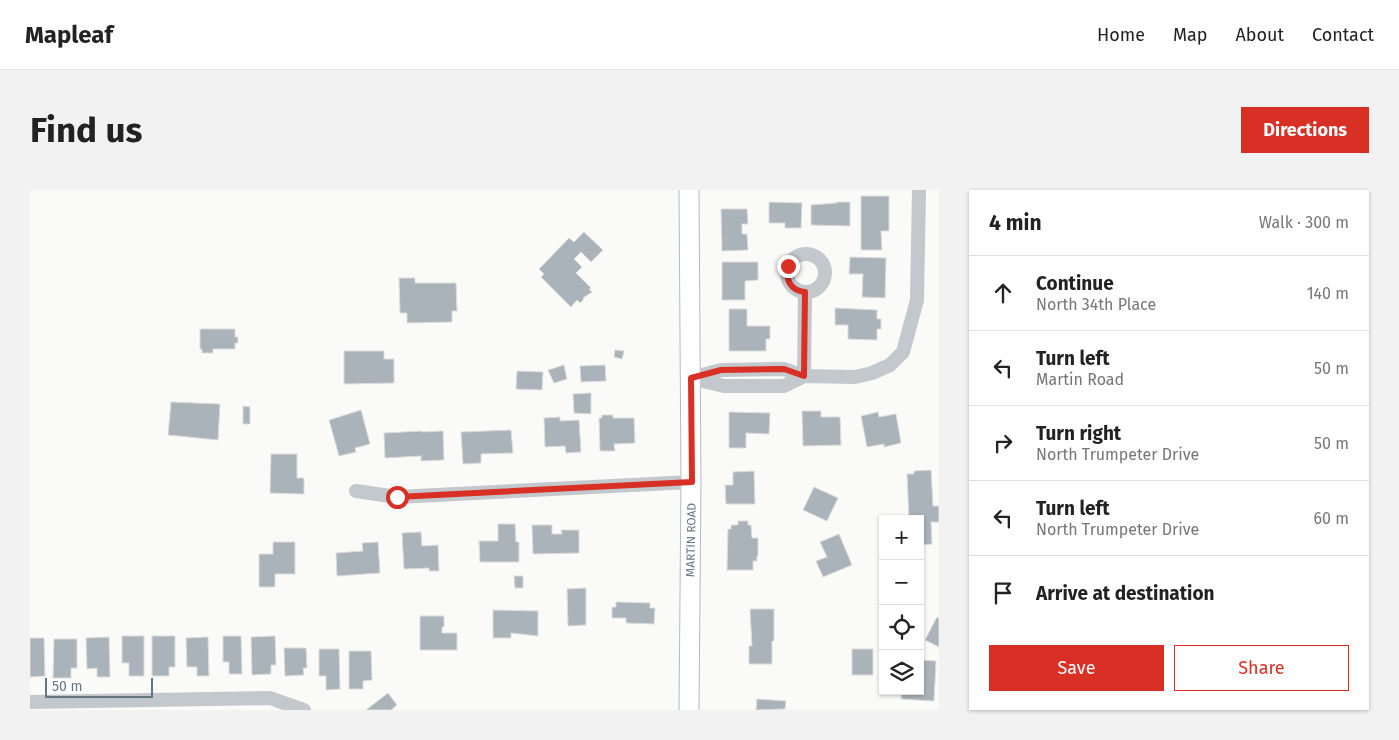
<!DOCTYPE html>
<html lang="en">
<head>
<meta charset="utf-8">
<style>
	:root { --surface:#fff; --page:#f2f2f2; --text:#222; --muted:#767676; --line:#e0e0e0; --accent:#d93025 }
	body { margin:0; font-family:"Fira Sans",sans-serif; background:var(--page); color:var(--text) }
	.controls { position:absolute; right:15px; bottom:15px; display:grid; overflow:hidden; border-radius:0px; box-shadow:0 1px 4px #0004 }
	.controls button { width:45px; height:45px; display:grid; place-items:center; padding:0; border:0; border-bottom:1px solid var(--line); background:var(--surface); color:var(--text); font:25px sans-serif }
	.scale { position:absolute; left:15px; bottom:12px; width:108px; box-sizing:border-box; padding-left:5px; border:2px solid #657683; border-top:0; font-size:14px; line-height:18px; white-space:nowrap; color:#657683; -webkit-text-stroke:4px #fff; paint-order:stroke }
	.stop { position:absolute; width:15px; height:15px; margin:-11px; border:4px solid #d93025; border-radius:50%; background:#fff }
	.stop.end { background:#d93025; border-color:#fff; box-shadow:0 1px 5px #0008 }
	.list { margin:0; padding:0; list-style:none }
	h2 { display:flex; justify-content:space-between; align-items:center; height:65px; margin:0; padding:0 20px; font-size:21px }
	h2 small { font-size:16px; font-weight:400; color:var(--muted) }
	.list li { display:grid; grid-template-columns:32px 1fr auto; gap:15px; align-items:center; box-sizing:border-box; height:75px; padding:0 20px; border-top:1px solid var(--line) }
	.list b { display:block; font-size:19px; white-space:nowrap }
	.list p { margin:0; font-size:16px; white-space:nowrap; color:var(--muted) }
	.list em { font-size:16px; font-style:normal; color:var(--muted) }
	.actions { display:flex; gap:10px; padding:15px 20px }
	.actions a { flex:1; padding:11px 0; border:1px solid var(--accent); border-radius:0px; text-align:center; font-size:18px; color:var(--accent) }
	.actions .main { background:var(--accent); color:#fff }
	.icon { flex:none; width:28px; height:28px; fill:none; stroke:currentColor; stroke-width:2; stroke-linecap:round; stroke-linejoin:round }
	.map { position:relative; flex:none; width:909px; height:520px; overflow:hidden; border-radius:0px }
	header { display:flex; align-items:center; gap:30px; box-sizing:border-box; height:70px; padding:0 25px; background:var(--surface); border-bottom:1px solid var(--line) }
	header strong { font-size:24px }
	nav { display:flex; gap:28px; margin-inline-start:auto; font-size:18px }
	.intro { display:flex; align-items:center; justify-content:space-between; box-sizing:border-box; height:120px; padding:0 30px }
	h1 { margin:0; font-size:35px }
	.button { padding:12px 22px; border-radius:0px; background:var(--accent); color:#fff; font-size:18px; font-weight:700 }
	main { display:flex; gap:30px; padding:0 30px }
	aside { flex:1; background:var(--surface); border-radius:0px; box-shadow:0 1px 4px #0004 }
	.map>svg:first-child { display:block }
	.building { fill:#aab3b9; stroke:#dcdcda }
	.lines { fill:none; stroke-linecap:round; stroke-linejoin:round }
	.secondary-casing { stroke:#b3babf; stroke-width:21 }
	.street { stroke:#c3c8cc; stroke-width:14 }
	.secondary { stroke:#fff; stroke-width:19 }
	.route { stroke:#d93025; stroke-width:6 }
	.labels { text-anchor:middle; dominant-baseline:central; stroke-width:5; stroke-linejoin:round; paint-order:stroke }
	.street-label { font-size:12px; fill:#657683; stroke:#fff }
</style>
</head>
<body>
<header>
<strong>Mapleaf</strong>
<nav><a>Home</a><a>Map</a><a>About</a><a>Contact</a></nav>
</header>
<div class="intro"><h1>Find us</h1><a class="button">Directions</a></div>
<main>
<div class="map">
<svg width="909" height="520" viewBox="0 0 909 520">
	<rect width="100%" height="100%" fill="#fafaf8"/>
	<path class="building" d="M831,6H859V41H851L852,60H831Z
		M739,12L772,13L771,38H755V33H739Z
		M807,12H820V36L781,35V15L807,13Z
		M691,19H717L718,34H712V44H717L718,60L692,61Z
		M554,42L573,60L561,72L551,62L544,69L552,77L546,83L561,98L559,99L562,102L553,108L554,109L550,113L547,110L541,117L511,87L514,84L509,79L539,48L544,52Z
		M820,67L856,68L855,108L832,107L833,84H819Z
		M692,72H728V90L715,91V110H692Z
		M369,88H385V93H426L427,121H422V132L377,133V123H370Z
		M805,118L847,120V129H851V139H847V150L818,149V135H805Z
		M699,119H717V136H740V149H736V161H699Z
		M170,139H205V147H208V153H205V159H183V163H172V159H170Z
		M585,160L594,161L592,169L584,167Z
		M314,161H354V169H364V193L314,194Z
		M534,175L537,189L524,193L518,180Z
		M575,175L576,191L551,192L550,176Z
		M487,181L513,182L512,200L486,199Z
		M561,203V224L544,223L543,204Z
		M141,212L190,214L188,250L138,245Z
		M213,216L220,217V234H213Z
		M331,220L340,254L325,258L326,262L309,266L299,230Z
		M772,221H791V227H810L811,255L773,256Z
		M699,222L740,223L739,244L716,243V258H699Z
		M848,222L849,227L866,224L871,253L854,257V254L837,257L831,226Z
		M572,225H583V228H604L605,253L584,254L585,261H570L569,228H572Z
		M530,227V231L549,230L551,262L536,263L535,256L515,257L514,228Z
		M481,240L483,263L451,264V273L433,274L431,242Z
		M392,241V242L413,241L414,270L391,271V266L355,268L354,243Z
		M241,264H267V288H274V304L240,303Z
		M901,280L903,316H909V332H901L902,354L890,355V329H879L877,284H884V281Z
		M724,281L725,314H696L695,295H703V282Z
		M784,297L808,308L797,331L773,320Z
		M708,331H718V335H721L722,348H728V366H727V371H723V380H697L698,339H701V335H708Z
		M468,334H485L486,352H489V372H450L449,351H468Z
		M502,335H522V344H532L531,340H549V363L503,364Z
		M391,342L392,356L408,355L409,381H399V378L374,379L372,343Z
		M809,344L822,375L793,387L786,371L797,367L790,352Z
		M243,352H265V384H245V397H229V364H243Z
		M348,352L350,383L307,386L306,363L333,361L332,353Z
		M484,386H493V398H485Z
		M556,398V435L538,436L537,399Z
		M586,412L620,413V418H625L624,434L596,433V428H582V417H586Z
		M720,419H744V451H742V474H719V456H722Z
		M463,420L508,421V446L481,443V448H463Z
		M390,426H414V437H412V443H427V460H390Z
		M907,427L909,428V457L895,450Z
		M92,446H114V486H99V473H92Z
		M122,446H145V477H139V486H122Z
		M193,446H211L212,484H199V472H193Z
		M245,446L246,475H241V484L222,485L221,447Z
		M79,447L80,487H67V478L57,479L56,448Z
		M178,447L179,486H167V477H157L156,448Z
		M0,448H14L15,486L0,487Z
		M24,449H47V478H41V488H23Z
		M254,458H276L277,478H273L274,485L255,486Z
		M289,459H309L310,499L296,500V486H289Z
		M822,459H843V485H822Z
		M319,461H341L342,490L333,491V499H319Z
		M890,470L906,471L904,511L871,509L872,501H890Z
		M358,503L367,515L361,520H336Z
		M727,509L756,511L755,519L726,520Z"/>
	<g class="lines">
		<g class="secondary-casing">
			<path id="secondary" d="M659,0L661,292L659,520"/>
		</g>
		<path class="street" d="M757 83a19 19 0 1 1 38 0a19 19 0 1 1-38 0Z
			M774,186L775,102
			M661,188L691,180L754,179L774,186L825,187L842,183L860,175L873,162L887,110L889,0
			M664,189L694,196H754L774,186
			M326,301L367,307L661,292
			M0,512L240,508L274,520"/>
		<use href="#secondary" class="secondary"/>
	</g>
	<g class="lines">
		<path class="route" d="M367,307L662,292L661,188L691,180L754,179L774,186L775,102C761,101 755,90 758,76"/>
	</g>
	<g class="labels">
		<g class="street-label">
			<text transform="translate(661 350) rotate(-89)">MARTIN ROAD</text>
		</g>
	</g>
</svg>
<div class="controls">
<button>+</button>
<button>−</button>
<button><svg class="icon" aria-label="locate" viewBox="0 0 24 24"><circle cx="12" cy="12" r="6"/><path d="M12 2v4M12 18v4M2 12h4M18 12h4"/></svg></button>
<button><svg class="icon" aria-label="layers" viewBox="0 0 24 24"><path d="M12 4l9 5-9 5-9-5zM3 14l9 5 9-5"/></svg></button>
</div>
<div class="scale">50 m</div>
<div class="stop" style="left:367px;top:307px"></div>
<div class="stop end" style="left:758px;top:76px"></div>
</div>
<aside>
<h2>4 min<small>Walk · 300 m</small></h2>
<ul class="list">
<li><svg class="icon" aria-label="ahead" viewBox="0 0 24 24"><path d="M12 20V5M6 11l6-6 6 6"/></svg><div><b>Continue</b><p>North 34th Place</p></div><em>140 m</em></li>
<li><svg class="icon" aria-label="left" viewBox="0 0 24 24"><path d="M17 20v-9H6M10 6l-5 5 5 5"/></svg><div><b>Turn left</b><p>Martin Road</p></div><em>50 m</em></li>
<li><svg class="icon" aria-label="right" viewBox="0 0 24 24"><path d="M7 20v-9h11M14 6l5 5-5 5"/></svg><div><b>Turn right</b><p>North Trumpeter Drive</p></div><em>50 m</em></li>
<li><svg class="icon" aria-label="left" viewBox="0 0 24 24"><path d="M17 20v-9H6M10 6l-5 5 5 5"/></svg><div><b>Turn left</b><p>North Trumpeter Drive</p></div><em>60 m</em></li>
<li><svg class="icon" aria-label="arrive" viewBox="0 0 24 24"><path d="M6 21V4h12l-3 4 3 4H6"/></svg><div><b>Arrive at destination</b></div></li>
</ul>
<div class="actions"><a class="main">Save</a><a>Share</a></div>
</aside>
</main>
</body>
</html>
